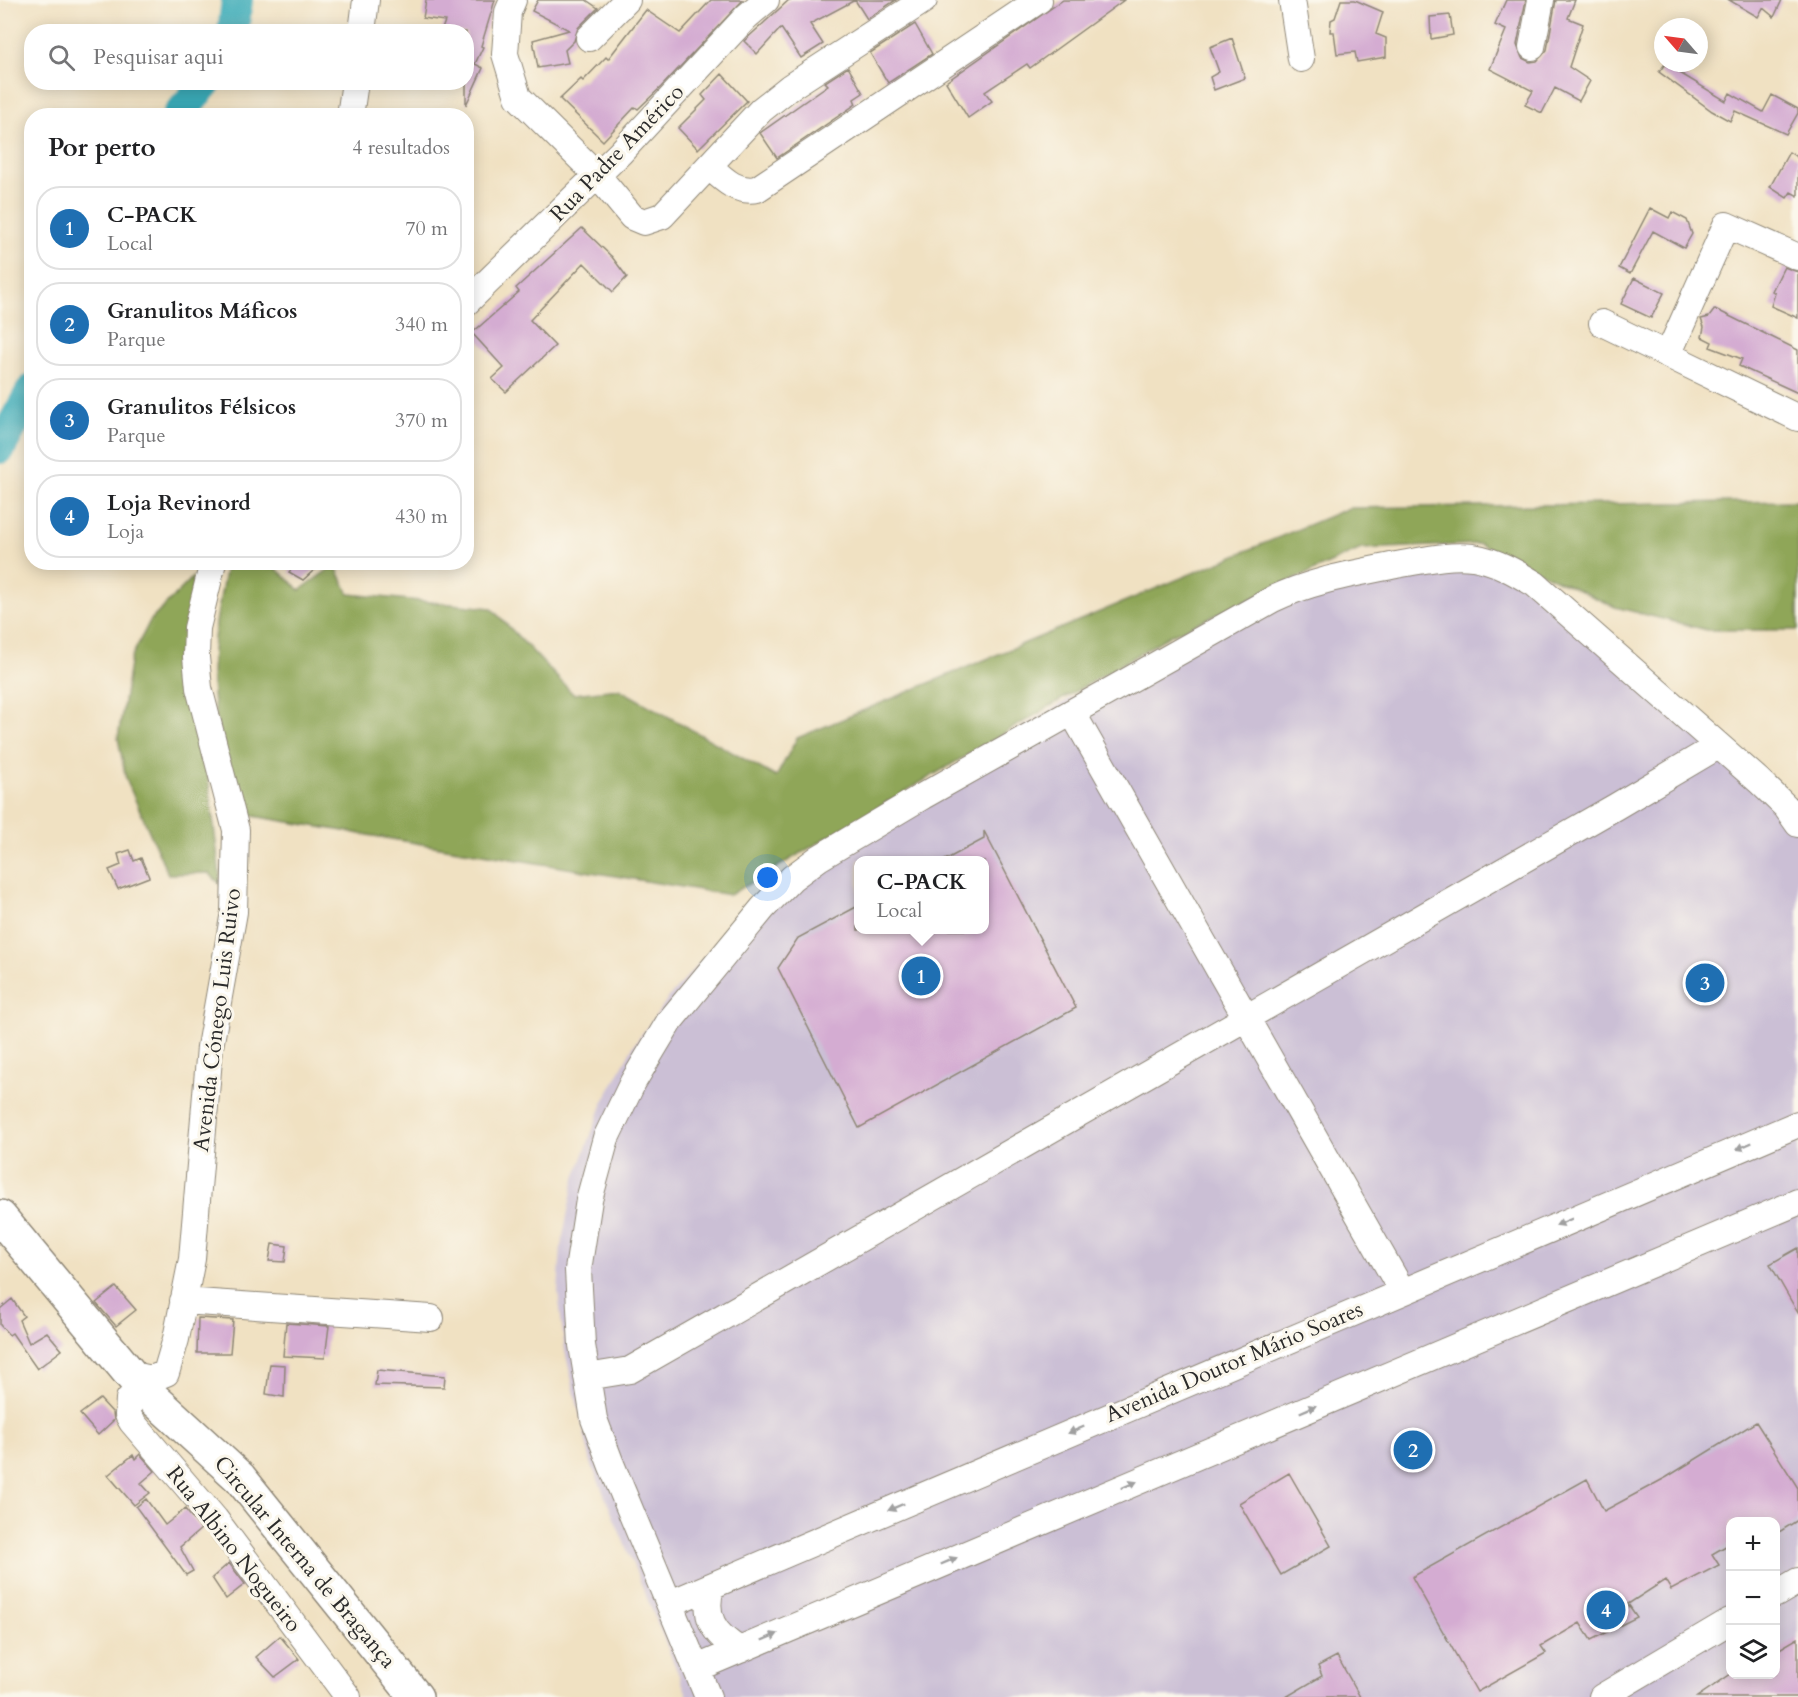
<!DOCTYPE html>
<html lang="pt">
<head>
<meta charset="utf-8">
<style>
	:root { --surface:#fff; --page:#f2f2f2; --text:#202124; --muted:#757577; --line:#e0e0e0; --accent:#1f6fb2 }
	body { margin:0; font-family:Cardo,serif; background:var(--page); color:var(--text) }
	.controls { position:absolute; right:18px; bottom:18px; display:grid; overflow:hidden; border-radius:12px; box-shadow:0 3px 15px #0003 }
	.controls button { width:54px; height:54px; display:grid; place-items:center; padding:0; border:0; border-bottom:2px solid var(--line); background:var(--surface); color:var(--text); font:30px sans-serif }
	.compass { position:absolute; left:1654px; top:18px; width:54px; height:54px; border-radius:50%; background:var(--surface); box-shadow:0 3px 15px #0003; rotate:298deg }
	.you { position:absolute; left:768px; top:878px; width:21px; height:21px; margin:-15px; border:4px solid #fff; border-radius:50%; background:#1a73e8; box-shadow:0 0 0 9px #1a73e833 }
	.badge { display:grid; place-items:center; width:39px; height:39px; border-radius:50%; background:var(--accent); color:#fff; font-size:20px; font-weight:700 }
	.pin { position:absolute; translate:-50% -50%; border:3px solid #fff; box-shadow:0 2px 6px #0006 }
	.popup { position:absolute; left:854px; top:856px; width:135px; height:78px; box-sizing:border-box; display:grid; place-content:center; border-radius:12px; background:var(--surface); filter:drop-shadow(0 2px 4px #0005); font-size:20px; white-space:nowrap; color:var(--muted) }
	.popup b { font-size:22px; color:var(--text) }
	.popup::after { content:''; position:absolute; left:50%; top:100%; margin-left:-12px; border:12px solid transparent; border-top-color:var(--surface) }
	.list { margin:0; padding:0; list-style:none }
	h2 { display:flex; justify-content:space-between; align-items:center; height:78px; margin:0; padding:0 24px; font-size:26px }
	h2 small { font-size:20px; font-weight:400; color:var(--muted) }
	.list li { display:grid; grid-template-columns:39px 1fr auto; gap:18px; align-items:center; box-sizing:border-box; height:84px; margin:0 12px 12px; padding:0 12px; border:2px solid var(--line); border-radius:24px }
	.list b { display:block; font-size:22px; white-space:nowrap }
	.list p { margin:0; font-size:20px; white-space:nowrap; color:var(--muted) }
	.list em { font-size:20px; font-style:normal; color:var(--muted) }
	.icon { flex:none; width:33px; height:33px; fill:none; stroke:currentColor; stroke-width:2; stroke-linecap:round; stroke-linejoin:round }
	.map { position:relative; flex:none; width:1798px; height:1697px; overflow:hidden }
	.search { position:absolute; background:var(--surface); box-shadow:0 3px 15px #0003; left:24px; top:24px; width:450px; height:66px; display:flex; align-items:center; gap:15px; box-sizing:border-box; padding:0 21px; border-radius:24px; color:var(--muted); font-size:22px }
	.panel { position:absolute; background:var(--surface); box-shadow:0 3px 15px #0003; left:24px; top:108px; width:450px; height:462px; border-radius:24px }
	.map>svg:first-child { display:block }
	.industrial { fill:#cbbfd5; fill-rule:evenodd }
	.forest { fill:#8fa658; stroke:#5d6842; stroke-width:1.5 }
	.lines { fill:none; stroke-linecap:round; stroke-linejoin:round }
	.river { stroke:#3babb8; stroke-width:32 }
	.building { fill:#d4acd2 }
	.minor-casing { stroke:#8e8676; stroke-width:28 }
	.major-casing { stroke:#8e8676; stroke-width:36 }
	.minor { stroke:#fff; stroke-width:26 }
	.major { stroke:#fff; stroke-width:33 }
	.oneway { fill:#a0a0a0 }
	.labels { text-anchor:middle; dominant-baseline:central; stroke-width:6; stroke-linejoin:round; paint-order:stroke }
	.street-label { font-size:22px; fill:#2b2b2b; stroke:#fbf7ec }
</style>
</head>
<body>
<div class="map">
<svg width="1798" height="1697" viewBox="0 0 1798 1697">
	<rect width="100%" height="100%" fill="#fbf7ec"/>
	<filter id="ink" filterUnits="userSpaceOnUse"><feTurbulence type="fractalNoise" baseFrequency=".0167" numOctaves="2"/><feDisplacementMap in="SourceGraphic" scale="12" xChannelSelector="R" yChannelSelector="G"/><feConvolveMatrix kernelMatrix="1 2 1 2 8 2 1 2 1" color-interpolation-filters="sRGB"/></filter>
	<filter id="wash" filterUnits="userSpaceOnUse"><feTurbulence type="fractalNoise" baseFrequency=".008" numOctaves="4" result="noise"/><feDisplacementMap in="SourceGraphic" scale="24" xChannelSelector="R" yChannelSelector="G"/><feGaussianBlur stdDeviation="1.35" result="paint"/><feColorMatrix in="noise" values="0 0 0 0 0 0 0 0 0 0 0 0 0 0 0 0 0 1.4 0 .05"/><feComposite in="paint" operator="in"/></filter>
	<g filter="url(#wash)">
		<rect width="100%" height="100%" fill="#f0e1c2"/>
		<path class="industrial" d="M1481,551L1798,812V1697H688L591,1463L565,1351L558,1292L561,1246L574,1181L602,1105L633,1046L670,996L755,899L824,847L1062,703L1176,639L1277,586ZM858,860H984V930H858ZM1730,1522H1776V1674H1730Z"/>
		<path class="forest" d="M1798,501V630H1707L1615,607L1480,544L1361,549L1169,636L730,895L247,815C237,786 226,757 218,727C205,672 216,616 227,563H270L300,590L335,565L349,594L491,608L573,694L619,689L776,777L797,738L1349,508Z
			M193,577L187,686L206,760L221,885L209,873L168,874L126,779L118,738L131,658L150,621Z"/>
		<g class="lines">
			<path class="river" d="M233,32L237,0
				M178,116L206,82
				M0,448L32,390"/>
		</g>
		<g id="blocks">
			<path class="building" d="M426,0H495L481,46L483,47L475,64L483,68L466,105V32H441L445,21L423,18Z
				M538,0H586L598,8L578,28L574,41L565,50L568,63L538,68L533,40L569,30L532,11Z
				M711,0H743L661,87L638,109L635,107L603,141L560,99L581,79L583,81L606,57L608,59L646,10L680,33Z
				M789,0H896L867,19L855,0L810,24L823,44L801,58L781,28L757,54L744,41Z
				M1063,0H1124L1030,68L1027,64L985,92L992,101L968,118L946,82Z
				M1341,0H1355L1383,12L1376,34L1386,38V57L1357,62L1355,52L1337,54L1334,32H1330L1331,20L1335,18Z
				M1506,0H1526L1517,45L1522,58L1530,62L1537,61L1547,50L1556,0H1575L1568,18L1583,24L1569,67L1590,81L1579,101L1555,88L1542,113L1525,105L1533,91L1490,69L1506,30L1495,25Z
				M1729,0H1782L1774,17L1763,8L1758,17Z
				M1450,15L1453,35L1431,39L1430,17Z
				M915,24L932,54L888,83L870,53Z
				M1232,38L1245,78L1214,90L1210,77L1219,72L1210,47Z
				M1665,64L1726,101L1730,93L1763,112L1772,95L1798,109V113L1786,134L1735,111L1730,121L1712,111L1659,72Z
				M848,67L863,93L854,99L856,104L777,158L760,133L828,85L825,82Z
				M722,74L747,101L698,149L678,128L706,100L702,95Z
				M1789,152L1798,158V196L1791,192L1787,198L1770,187Z
				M1650,208L1669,218L1672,212L1687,220L1692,234L1684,248L1653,231L1630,274L1619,268Z
				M582,228L612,257L627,277L613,292L584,263L530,320L555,346L506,392L492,379L504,368L472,333L519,292L516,288Z
				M1784,267L1798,272V318L1771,306L1775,293L1772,291Z
				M1634,278L1664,293L1651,318L1621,304Z
				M1715,309L1798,350V393L1739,366L1742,359L1710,347L1712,342L1702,337L1704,327L1701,319L1709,317Z
				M298,562H323L303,580L289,572Z
				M984,831L1076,1008L859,1128L778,968L798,938L858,906V930H984V861H943L984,839Z
				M130,850L134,861L141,858L149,877L118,889L109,870L121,865L118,854Z
				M272,1244L287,1246L285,1262L269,1261Z
				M1798,1248V1313L1770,1264Z
				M116,1287L136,1310L116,1326L96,1303Z
				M12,1299L24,1316L19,1320L29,1343L47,1332L62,1350L37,1369L12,1333L9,1335L0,1325V1309Z
				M198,1318L233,1320L230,1353H197Z
				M286,1323L329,1326L325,1358L283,1356Z
				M270,1364L285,1365L284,1397L266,1394Z
				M377,1370L445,1376L444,1387L375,1385Z
				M100,1399L113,1413L114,1420L98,1435L80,1414Z
				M1756,1422L1798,1488V1520L1776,1534V1521H1731V1543L1712,1554L1719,1565L1671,1590L1665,1580L1628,1604L1637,1617L1591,1640L1580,1623L1541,1646L1546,1653L1477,1692L1412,1577L1587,1479L1604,1511L1667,1477Z
				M140,1454L155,1471L141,1483L150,1493L134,1505L108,1475L133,1455L135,1459Z
				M1289,1473L1331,1546L1281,1575L1239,1503Z
				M146,1499L165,1525L185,1509L201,1529L180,1547L193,1571L186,1575L136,1507Z
				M229,1563L245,1584L226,1599L212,1578Z
				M280,1636L299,1659L275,1677L256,1657Z
				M1798,1638V1697H1697L1731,1674H1776V1651Z
				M1337,1656L1360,1697H1286L1322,1676L1318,1666Z"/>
		</g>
	</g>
	<g filter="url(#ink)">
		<use href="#blocks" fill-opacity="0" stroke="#8e8676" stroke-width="1.5"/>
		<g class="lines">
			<g class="minor-casing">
				<path id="minor" d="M513,0L508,12L505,54L518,97L597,175L632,217L644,222L662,216L761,110L790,87L924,0
					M1292,0L1301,59
					M362,32L366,0
					M589,38L627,0
					M1532,47L1541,0
					M350,116L355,82
					M710,167C724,180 737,193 757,189L1039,0
					M1798,257L1726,225L1668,355L1798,418
					M466,303L620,153L746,17L766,0
					M1602,323L1668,355
					M1072,712L1402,1291
					M183,1301L431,1318
					M129,1374L151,1379L166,1373L176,1339L192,1259L210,1047L234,912L236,830L199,688L196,657L197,628L213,562
					M587,1377L630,1370L1615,807L1718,746
					M129,1399L128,1415L132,1422L215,1519L348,1697
					M711,1586C703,1617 713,1634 740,1650
					M1776,1594L1798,1581
					M671,1603L1798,1124
					M697,1668L1798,1202
					M708,1697L611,1464L594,1419L582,1345L578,1270L589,1200L606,1138L633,1082L669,1022L763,908L792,878L819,858L923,796L1273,599C1313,580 1353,574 1396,565C1421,561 1447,554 1473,557C1497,561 1515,572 1535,584L1759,781L1786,807L1798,824
					M1602,1697L1730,1621"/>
			</g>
			<g class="major-casing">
				<path id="major" d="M0,1217L141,1387L240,1478L416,1697"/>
			</g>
			<use href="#minor" class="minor"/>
			<use href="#major" class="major"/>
		</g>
		<defs><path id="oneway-solid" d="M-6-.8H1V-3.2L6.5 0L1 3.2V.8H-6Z" transform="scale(1.5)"/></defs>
		<g class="oneway">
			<use href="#oneway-solid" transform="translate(1744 1146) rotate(157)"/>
			<use href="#oneway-solid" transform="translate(1564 1222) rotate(157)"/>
			<use href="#oneway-solid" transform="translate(1308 1409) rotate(-23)"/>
			<use href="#oneway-solid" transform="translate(1076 1430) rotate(157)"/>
			<use href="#oneway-solid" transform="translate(1129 1485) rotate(-23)"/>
			<use href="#oneway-solid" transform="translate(896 1507) rotate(157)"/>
			<use href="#oneway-solid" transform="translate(949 1561) rotate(-23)"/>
			<use href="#oneway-solid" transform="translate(770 1637) rotate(-23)"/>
		</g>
	</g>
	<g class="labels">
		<g class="street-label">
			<text transform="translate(617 153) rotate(-46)">Rua Padre Américo</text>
			<text transform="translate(217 1020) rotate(-83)">Avenida Cónego Luis Ruivo</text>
			<text transform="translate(1234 1362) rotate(-23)">Avenida Doutor Mário Soares</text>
			<text transform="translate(234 1549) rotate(52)">Rua Albino Nogueiro</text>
			<text transform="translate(305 1562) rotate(50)">Circular Interna de Bragança</text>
		</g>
	</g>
</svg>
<div class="controls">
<button>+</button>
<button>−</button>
<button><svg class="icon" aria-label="layers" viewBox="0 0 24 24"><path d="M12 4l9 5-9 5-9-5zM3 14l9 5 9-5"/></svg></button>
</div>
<svg class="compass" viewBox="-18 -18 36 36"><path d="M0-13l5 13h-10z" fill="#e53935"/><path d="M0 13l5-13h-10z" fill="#757577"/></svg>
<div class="you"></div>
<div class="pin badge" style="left:921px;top:976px">1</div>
<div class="popup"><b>C-PACK</b>Local</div>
<div class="pin badge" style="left:1413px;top:1450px">2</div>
<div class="pin badge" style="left:1705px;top:983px">3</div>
<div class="pin badge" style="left:1606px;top:1610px">4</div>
<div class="search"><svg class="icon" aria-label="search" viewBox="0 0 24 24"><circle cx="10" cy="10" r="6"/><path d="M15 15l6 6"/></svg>Pesquisar aqui</div>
<section class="panel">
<h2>Por perto<small>4 resultados</small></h2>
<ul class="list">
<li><span class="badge">1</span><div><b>C-PACK</b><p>Local</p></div><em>70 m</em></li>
<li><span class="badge">2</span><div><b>Granulitos Máficos</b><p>Parque</p></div><em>340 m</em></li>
<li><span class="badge">3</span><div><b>Granulitos Félsicos</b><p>Parque</p></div><em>370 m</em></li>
<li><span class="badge">4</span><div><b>Loja Revinord</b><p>Loja</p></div><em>430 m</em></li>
</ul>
</section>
</div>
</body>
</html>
